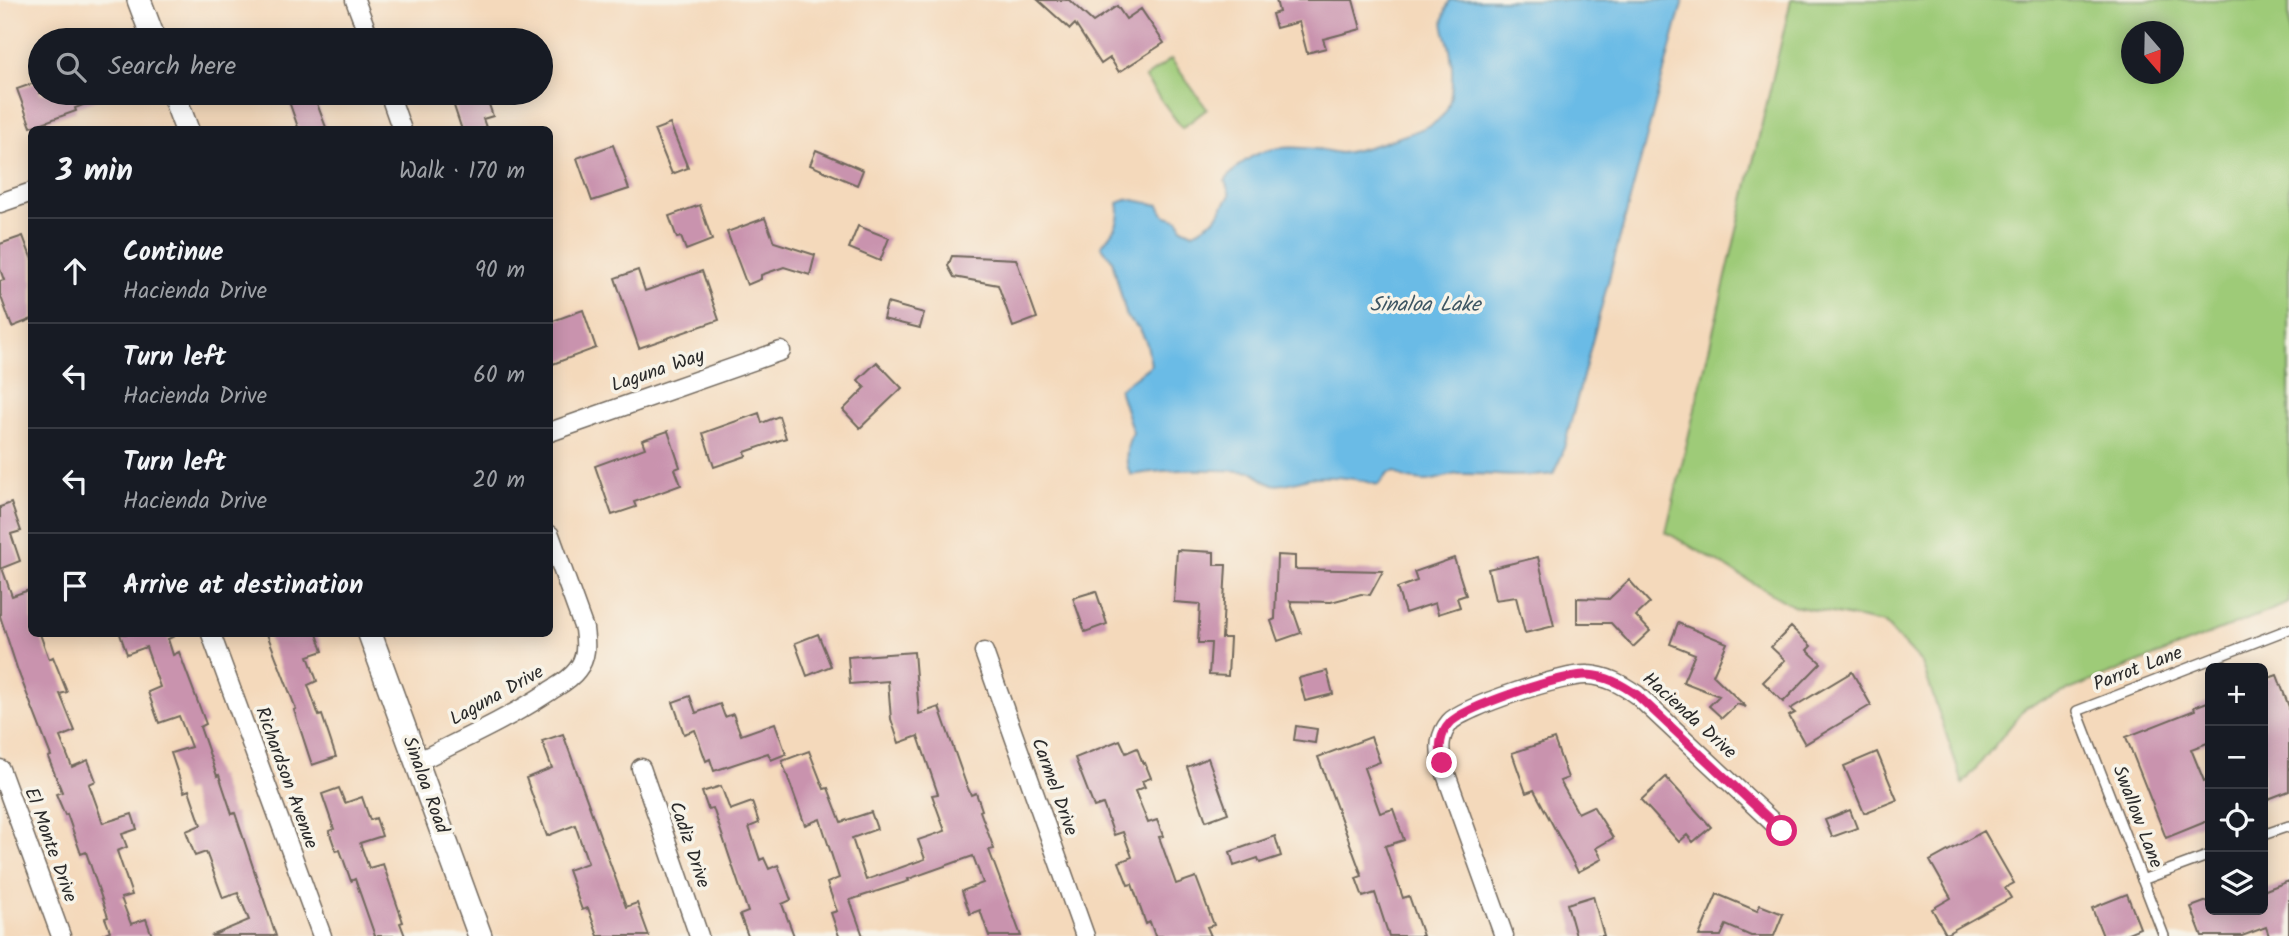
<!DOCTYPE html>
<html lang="en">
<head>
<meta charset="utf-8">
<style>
	:root { --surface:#171b24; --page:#242831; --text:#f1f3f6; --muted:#9ea1a6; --line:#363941 }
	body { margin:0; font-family:Kalam,sans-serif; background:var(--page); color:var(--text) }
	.controls { position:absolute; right:21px; bottom:21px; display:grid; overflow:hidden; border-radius:10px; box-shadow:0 4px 18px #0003 }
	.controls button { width:63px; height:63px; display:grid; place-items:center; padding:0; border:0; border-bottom:2px solid var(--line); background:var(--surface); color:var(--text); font:35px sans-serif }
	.compass { position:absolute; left:2121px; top:21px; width:63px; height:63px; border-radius:50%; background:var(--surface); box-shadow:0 4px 18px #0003; rotate:160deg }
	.stop { position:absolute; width:21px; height:21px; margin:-16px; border:5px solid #db2777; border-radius:50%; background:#fff }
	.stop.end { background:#db2777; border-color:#fff; box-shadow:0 2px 7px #0008 }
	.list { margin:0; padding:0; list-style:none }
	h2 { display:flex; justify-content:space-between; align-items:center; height:91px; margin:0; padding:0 28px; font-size:30px }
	h2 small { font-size:23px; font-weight:400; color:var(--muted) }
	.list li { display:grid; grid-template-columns:46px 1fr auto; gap:21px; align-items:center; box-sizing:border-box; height:105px; padding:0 28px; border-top:2px solid var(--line) }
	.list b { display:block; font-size:26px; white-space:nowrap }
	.list p { margin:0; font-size:23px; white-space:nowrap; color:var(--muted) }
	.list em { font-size:23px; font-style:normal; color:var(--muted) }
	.icon { flex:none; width:38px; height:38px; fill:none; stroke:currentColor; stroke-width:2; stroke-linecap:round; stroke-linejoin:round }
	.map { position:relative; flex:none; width:2289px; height:936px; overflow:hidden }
	.search { position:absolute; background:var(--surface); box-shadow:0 4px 18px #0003; left:28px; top:28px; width:525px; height:77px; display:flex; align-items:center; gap:18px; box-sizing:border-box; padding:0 24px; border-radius:38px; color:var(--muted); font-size:26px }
	.panel { position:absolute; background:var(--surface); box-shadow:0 4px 18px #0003; left:28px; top:126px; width:525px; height:511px; border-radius:10px }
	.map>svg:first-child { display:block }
	.green { fill:#9ecb78; stroke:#647b52; stroke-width:2; fill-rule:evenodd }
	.water { fill:#6bbbe6; stroke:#4b7388; stroke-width:2 }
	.building { fill:#c993ae }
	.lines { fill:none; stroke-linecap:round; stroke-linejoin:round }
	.service-casing { stroke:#71685d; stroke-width:12 }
	.minor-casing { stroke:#71685d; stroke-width:21 }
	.tertiary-casing { stroke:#71685d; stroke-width:26 }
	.service { stroke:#fff; stroke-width:9 }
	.minor { stroke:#fff; stroke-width:18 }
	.tertiary { stroke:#fff; stroke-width:23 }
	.route { stroke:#db2777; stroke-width:9 }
	.labels { text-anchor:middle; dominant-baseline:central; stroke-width:7; stroke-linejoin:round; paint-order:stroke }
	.street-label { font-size:19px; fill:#2b2b2b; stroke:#f7f3e8 }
	.water-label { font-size:21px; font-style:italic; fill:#3e5663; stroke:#f7f3e8 }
</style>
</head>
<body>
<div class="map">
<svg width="2289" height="936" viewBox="0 0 2289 936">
	<rect width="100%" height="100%" fill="#f7f3e8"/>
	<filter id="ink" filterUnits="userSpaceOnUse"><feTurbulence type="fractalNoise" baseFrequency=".0143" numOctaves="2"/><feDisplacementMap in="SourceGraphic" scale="14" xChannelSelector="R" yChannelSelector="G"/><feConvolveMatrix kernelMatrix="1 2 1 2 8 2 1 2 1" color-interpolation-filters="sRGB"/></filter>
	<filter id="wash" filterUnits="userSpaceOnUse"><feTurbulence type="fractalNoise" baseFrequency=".00686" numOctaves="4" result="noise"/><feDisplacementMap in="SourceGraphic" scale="28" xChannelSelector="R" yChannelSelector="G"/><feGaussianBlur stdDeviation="1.57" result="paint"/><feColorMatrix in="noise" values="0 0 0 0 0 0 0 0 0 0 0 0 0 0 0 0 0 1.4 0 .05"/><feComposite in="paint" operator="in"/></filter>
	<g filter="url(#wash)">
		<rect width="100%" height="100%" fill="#f4d9bb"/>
		<path class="green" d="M1791,0H2289V603L2026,707L1963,784L1922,663L1884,623L1793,606L1666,532ZM2132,32H2174V74H2132Z
			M1171,59L1207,109L1182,128L1145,78Z"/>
		<path class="water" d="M1450,0H1683L1562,455L1553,474C1525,479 1488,473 1458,474C1447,475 1436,481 1426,481C1414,480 1404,480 1395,472L1387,474L1378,485C1357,478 1338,476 1316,477C1292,479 1275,496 1254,472C1213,469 1171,468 1131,475C1124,464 1126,443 1133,433L1119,389L1151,365L1147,344L1140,329L1127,318L1112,260L1101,246C1113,231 1122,223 1118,203L1128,199L1159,205L1164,215L1179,220L1182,228L1193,233L1216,218L1230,195L1225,181C1249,149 1277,144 1315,149C1323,149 1333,153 1341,153C1356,152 1426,130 1437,121C1440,119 1446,112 1447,109C1453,96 1453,70 1451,56C1448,30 1436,29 1450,0Z"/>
		<g id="blocks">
			<path class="building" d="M1038,0H1069L1093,22L1117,6L1126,19L1141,9L1164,43L1119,72L1110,58L1101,64L1075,24L1070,29Z
				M1276,0H1353L1361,29L1323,39L1326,48L1307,53L1299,22L1276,28L1272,14L1279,12Z
				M40,81V93L112,94L75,108L76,111L31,127L17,89Z
				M286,93H313L327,130H299Z
				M473,93H485L493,116L483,119L487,130H462L452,100Z
				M670,124L688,168L672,174L654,130Z
				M613,145L629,189L592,201L577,158Z
				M816,150L863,170L857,185L810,165Z
				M700,205L712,240L686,250L681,237L677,238L669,216Z
				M765,218L774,242L815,255L810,275L784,267L761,275V279L747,285L727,232Z
				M858,226L889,238L880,261L849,248Z
				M23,236L32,260V319L12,327L0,294V281L4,280L0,269V244Z
				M952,256L1016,259L1037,318L1013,327L998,285L954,277L948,266Z
				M638,270L645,291L702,271L719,320L639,348L615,278Z
				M887,303L924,313L920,328L883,319Z
				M583,310L596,348L550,365V322Z
				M877,362L902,388L860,428L843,410L865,388L858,380Z
				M759,413L762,423L779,416L786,438L745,452L746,456L714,467L703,433Z
				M668,431L680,467L675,469L681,485L634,502L636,507L612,515L595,466L645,448L642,440Z
				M11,503L21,531L11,534L20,561L2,568L12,596L32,589V634H40L49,659L53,657L67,692L60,694L75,731L60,737L72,767L88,760L96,781L89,784L103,823L132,814L137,829L122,834L127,847L117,851L132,895L121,898L131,924L146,919L152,936H103V934L110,931L105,918L108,917L86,852L81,854L67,814L65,815L56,794L62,792L48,757L51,756L18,671L0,616V507Z
				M1177,550L1214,552V565H1226L1222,638H1230L1228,676L1209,675L1211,643H1198L1200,604L1174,602Z
				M1277,555L1295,556V569L1383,571L1370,595L1361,594L1331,602L1290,601L1301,633L1278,641L1271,621L1275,619Z
				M1538,557L1554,626L1525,633L1516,597L1495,600L1488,569Z
				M1454,558L1466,595L1457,598L1460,607L1438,614L1435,603L1405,613L1397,588L1417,581L1414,572Z
				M1629,580L1650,603L1636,616L1650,631L1633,647L1611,623H1577V598L1609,599Z
				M1096,591L1107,624L1085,632L1073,598Z
				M1678,623L1727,643L1713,675L1746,707L1737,704L1722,718L1709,706L1719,696L1683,682L1695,654L1670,644Z
				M1791,627L1811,646L1807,650L1821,663L1783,702L1763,682L1785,660L1771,647Z
				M120,634H178L168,639L173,655L179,652L206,724L200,727L217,776L219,775L232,814L235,813L276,936H211L249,920L238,893L223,898L206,852L195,856L186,831L201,825L189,790L184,792L171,753L191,747L179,716L159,723L148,692L160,687L146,647L127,654Z
				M267,634H317L323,651L308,656L317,681L308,685L319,716L322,715L336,757L312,765L294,710L296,709Z
				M818,634L831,666L807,676L795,643Z
				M914,652L919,714L939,707L966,784L971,795L976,793L982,810L980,811L994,849L989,850L1021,936H989L980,910L970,914L962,891L983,883L973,856L908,879L909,881L850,900L863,936H839L831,913L837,911L827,883L839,878L820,819L805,825L782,761L809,751L824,789L828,788L841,822L871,812L877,829L852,838L866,880L925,859L918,840L945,831L932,795L938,794L918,736L899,743L891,719L888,681L850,684L848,657Z
				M1327,671L1333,694L1305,701L1299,678Z
				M1852,672L1871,705L1805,744L1789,716L1795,713L1790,709Z
				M2277,675L2289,707V791L2263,801V680Z
				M690,696L696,713L720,704L725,717L733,714L741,735L775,723L786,754L771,760L768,753L714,771L710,759L706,761L695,730L684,734L673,702Z
				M2210,701V742L2191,749L2204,781L2210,779V820L2166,838L2126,737L2195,710L2194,707Z
				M1296,726L1317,729L1315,743L1294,740Z
				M563,734L626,907L637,903L649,936H598L588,908L582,910L568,870L588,863L575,825L547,836L526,778L552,768L542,741Z
				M1371,737L1380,762L1364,768L1380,813L1393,809L1404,840L1385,846L1403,898L1409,896L1423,936H1389L1375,893L1363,897L1356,878L1362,876L1318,757Z
				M1554,739L1568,778L1560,781L1578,813L1593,806L1613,838L1596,848L1602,859L1578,872L1534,790L1526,793L1512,753Z
				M1120,740L1126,753L1137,748L1143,764L1145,763L1151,778L1142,781L1145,787L1135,791L1148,823L1157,820L1163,836L1159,837L1176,884L1196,877L1214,925L1207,927L1211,936H1155L1150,922L1146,924L1132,884L1128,885L1119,862L1132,857L1123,832L1114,835L1103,804L1094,807L1075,758Z
				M1877,752L1897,800L1864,813L1844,766Z
				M1208,758L1228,813L1206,821L1187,767Z
				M1666,777L1711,827L1693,842L1687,835L1679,842L1641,800Z
				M721,786L730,810L752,802L759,823L749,827L760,860L764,858L769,869L778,865L791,900L782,904L794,936H748L740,915L748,912L713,808L708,809L702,792Z
				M339,788L345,803L362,797L370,820L376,818L382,836L360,843L369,868L383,864L403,922L400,923L405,936H375L355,879L351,881L340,850L336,851L329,831L334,829L322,794Z
				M1850,810L1857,828L1832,837L1825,820Z
				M1984,831L2014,883L2005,888L2011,898L1946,934L1932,909L1951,898L1930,861Z
				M1275,836L1281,856L1260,863L1258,858L1234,866L1230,852Z
				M2289,881V936H2269L2266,927L2242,936H2202L2191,907L2210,900V910H2263V891Z
				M1717,894L1757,911L1760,905L1783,914L1774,936H1751L1726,925L1721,936H1699Z
				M2127,894L2140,928L2121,936H2103L2092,908Z
				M1593,896L1604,936H1576L1567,904Z"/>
		</g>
	</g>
	<g filter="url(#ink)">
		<use href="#blocks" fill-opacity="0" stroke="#71685d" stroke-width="2"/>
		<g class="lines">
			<g class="service-casing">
				<path id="service" d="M2263,835L2289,826
					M2142,880L2210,855
					M2164,936L2077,711L2289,629"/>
			</g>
			<g class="minor-casing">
				<path id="minor" d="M355,0L370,40
					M389,93L402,130
					M0,203L32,192
					M550,432L781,351
					M211,634L322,936
					M984,652L1085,936
					M417,762C461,740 506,720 547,693C557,686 569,681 577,670C587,658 586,644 584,629L550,535
					M641,768L699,936
					M0,769L61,936
					M1504,936L1442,763C1439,748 1439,735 1450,722C1463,707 1567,673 1588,675C1607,676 1621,684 1637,695L1782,831"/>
			</g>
			<g class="tertiary-casing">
				<path id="tertiary" d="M139,0L154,40
					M173,93L187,130
					M370,634L480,936"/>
			</g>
			<use href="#service" class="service"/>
			<use href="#minor" class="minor"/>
			<use href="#tertiary" class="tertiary"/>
		</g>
	</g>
	<g class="lines" filter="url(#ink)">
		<path class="route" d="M1442,763C1439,748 1439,735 1450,723C1464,707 1566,673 1587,675C1607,676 1621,684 1637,695L1782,831"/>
	</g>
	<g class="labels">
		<g class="street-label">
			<text transform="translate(658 371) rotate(-19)">Laguna Way</text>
			<text transform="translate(2138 669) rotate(-21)">Parrot Lane</text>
			<text transform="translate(497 696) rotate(-29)">Laguna Drive</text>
			<text transform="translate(1689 716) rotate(42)">Hacienda Drive</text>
			<text transform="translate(286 778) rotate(70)">Richardson Avenue</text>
			<text transform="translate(425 785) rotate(70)">Sinaloa Road</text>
			<text transform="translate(1054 787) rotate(70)">Carmel Drive</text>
			<text transform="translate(2137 817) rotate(69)">Swallow Lane</text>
			<text transform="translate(50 845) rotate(70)">El Monte Drive</text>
			<text transform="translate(689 845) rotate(71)">Cadiz Drive</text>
		</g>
		<g class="water-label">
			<text x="1425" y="305">Sinaloa Lake</text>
		</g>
	</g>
</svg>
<div class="controls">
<button>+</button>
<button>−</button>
<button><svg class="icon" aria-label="locate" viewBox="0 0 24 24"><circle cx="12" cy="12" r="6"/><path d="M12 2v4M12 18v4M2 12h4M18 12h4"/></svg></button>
<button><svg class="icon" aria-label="layers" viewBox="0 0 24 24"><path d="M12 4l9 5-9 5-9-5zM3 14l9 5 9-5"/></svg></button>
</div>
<svg class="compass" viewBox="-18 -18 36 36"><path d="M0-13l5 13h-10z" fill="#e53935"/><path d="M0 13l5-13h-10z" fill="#9ea1a6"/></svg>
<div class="stop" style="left:1782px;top:831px"></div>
<div class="stop end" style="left:1442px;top:763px"></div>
<div class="search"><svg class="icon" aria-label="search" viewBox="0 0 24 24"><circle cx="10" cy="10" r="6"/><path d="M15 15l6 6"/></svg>Search here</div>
<section class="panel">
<h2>3 min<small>Walk · 170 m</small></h2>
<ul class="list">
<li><svg class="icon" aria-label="ahead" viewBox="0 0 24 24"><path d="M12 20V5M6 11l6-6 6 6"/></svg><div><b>Continue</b><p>Hacienda Drive</p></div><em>90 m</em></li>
<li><svg class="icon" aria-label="left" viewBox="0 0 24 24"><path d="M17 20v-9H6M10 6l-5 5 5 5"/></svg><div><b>Turn left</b><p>Hacienda Drive</p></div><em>60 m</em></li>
<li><svg class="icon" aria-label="left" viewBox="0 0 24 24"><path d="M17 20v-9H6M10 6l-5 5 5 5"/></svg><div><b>Turn left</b><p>Hacienda Drive</p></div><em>20 m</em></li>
<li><svg class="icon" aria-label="arrive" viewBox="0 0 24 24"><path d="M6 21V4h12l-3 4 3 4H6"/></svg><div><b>Arrive at destination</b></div></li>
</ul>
</section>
</div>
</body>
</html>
